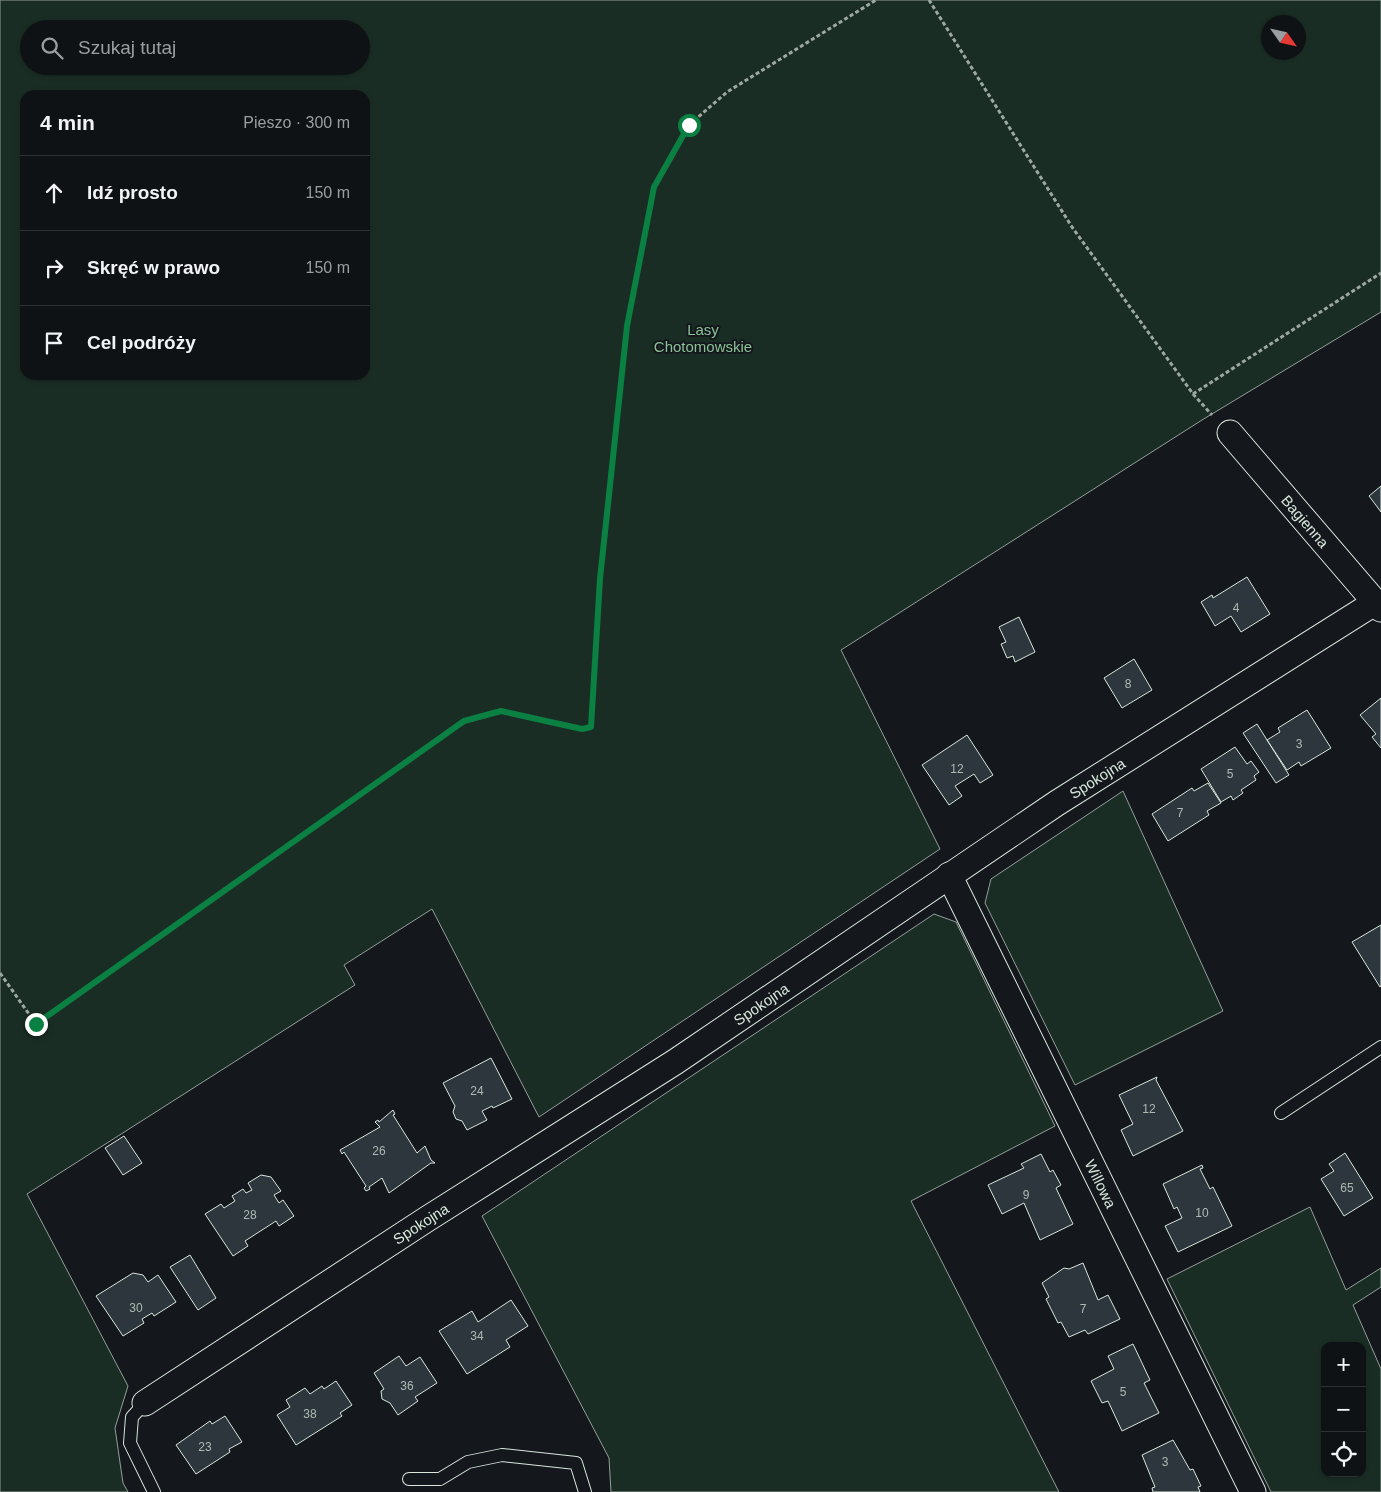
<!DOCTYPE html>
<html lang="pl">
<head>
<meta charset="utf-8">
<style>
	:root { --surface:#0f1215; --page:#181b1e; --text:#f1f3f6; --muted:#9b9ea0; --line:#2f3234 }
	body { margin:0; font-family:Helvetica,sans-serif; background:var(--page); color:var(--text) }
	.controls { position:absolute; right:15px; bottom:15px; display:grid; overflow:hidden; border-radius:10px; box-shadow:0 1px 4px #0004 }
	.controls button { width:45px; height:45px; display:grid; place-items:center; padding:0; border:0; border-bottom:1px solid var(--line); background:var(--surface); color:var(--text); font:25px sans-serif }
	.compass { position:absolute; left:1261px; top:15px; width:45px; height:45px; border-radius:50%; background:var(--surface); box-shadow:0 1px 4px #0004; rotate:124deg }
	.stop { position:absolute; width:15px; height:15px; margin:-11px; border:4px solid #0b8043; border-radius:50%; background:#fff }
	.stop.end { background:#0b8043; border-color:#fff; box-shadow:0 1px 5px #0008 }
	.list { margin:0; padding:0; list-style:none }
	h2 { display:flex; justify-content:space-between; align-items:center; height:65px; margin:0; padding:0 20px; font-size:21px }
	h2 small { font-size:16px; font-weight:400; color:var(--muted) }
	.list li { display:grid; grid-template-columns:32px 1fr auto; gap:15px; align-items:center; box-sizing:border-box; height:75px; padding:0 20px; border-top:1px solid var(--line) }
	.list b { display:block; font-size:19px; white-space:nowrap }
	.list em { font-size:16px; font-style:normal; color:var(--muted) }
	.icon { flex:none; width:28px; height:28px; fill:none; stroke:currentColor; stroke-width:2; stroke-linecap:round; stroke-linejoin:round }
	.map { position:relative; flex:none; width:1381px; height:1492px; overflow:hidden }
	.search { position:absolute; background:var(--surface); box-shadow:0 1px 4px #0004; left:20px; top:20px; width:350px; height:55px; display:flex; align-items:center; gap:12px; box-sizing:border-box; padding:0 18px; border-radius:28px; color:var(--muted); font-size:19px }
	.panel { position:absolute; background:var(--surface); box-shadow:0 1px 4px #0004; left:20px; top:90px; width:350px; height:290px; border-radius:15px }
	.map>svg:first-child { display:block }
	.green { fill:#1a2d24; stroke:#939e99; fill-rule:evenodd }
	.building { fill:#2c363c; stroke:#d8e6dc }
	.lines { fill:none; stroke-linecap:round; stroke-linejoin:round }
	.service-casing { stroke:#d8e6dc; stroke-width:14 }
	.minor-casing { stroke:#d8e6dc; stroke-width:27 }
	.path { stroke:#9da8a2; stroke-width:3; stroke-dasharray:4 2.5; stroke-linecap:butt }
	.service { stroke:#14181c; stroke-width:12 }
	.minor { stroke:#14181c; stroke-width:25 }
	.route { stroke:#0b8043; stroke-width:6 }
	.labels { text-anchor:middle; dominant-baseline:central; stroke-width:4; stroke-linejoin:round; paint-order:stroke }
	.number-label { font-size:12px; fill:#adbab4 }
	.park-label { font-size:15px; fill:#8ac095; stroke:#14181c }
	.street-label { font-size:15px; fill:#d8e6dc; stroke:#14181c }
</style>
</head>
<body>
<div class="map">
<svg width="1381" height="1492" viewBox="0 0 1381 1492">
	<rect width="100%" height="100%" fill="#14181c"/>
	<path class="green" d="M0,0H1381V312L1202,420L841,650L940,849L539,1117L432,909L344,965L355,985L27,1194L128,1386L115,1428L123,1483L128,1492H0ZM1268,22H1298V52H1268ZM29,29H361V66H29ZM25,95H365V375H25Z
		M1123,791L1223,1011L1075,1085L985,903L991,879Z
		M934,914L956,922L1055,1126L911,1201L1059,1492H611L609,1458L482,1216Z
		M1310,1207L1346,1290L1381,1268V1287L1353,1305L1381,1369V1492H1271L1167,1279ZM1325,1346H1362V1473H1325Z"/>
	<path class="building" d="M1381,486V512L1369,496Z
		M1247,577L1270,614L1241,632L1231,616L1215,626L1201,602L1212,595L1213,598Z
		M1019,617L1035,652L1015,662L1013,656L1007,658L1001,644L1006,642L999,627Z
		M1134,659L1152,690L1122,708L1104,678Z
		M1381,698V748L1372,737L1376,734L1360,715Z
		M1307,710L1331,748L1301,766L1299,762L1287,770L1267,740L1280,732L1278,728Z
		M1257,724L1289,775L1276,783L1243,733Z
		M967,735L993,775L980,783L974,774L955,786L962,796L949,805L922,765Z
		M1235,747L1247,764L1251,761L1259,772L1254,776L1256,780L1241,790L1243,793L1233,800L1231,796L1221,802L1201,769Z
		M1208,783L1221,803L1207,811L1209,815L1168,841L1152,814L1192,788L1194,791Z
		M1381,925V986L1380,987L1352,942Z
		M491,1058L512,1099L493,1108L492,1106L482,1111L487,1120L467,1130L462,1121L456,1119L453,1112L455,1106L443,1083Z
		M1157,1077L1156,1080L1183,1131L1133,1156L1121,1130L1133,1124L1119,1095Z
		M393,1110L395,1114L393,1115L417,1153L425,1146L431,1160L435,1163H431L389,1193L382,1178L369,1187L370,1189L366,1191L364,1188L366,1186L344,1152L342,1154L340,1150L380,1127L375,1122L378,1120L379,1122Z
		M124,1136L142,1163L123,1175L105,1148Z
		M1345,1153L1373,1198L1344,1216L1321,1179L1334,1171L1329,1164Z
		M1041,1154L1050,1172L1053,1170L1061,1185L1056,1188L1073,1224L1040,1240L1024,1203L1002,1214L988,1185L1024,1168L1021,1164Z
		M1202,1165L1203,1168L1200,1169L1210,1189L1213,1187L1232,1226L1178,1252L1165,1226L1182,1218L1177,1207L1174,1209L1163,1184Z
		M261,1175L271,1177L281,1191L274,1195L279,1203L283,1200L294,1216L279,1226L276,1221L245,1241L248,1246L233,1256L205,1214L221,1204L224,1208L235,1201L232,1196L243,1189L246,1193L252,1190L248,1183Z
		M190,1255L216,1298L198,1310L170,1267Z
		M1083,1263L1098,1300L1108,1295L1120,1319L1088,1334L1085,1330L1069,1337L1061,1322L1058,1323L1046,1299L1049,1297L1042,1283L1064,1268L1069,1269Z
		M133,1273L143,1275L148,1282L158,1275L176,1302L154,1316L152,1313L142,1319L144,1323L123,1336L96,1296Z
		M511,1300L528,1326L506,1340L510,1347L467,1374L439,1331L472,1311L478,1322Z
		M1133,1344L1150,1380L1144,1383L1159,1413L1122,1431L1108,1401L1102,1403L1091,1381L1114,1369L1108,1356Z
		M399,1356L406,1366L420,1357L437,1383L415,1397L418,1401L398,1415L390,1403L382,1399L381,1391L384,1389L374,1373Z
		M336,1381L352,1405L340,1413L342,1416L296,1445L277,1415L290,1407L286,1400L305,1388L310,1394L322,1386L324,1389Z
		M225,1416L242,1442L229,1449L230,1452L196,1474L176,1445L210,1421L212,1424Z
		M1173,1440L1190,1470L1193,1469L1201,1486L1198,1487L1200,1492H1153L1152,1488L1155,1487L1142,1455Z"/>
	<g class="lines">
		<g class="service-casing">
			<path id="service" d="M1281,1113L1381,1047
				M145,1403L132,1417L130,1443L154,1492
				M409,1479H440L468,1462L502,1455L576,1463L585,1492"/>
		</g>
		<g class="minor-casing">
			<g id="minor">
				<path id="s1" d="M1230,433L1381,609"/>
				<path id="s2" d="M949,875L1253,1492"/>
				<path id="s3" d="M145,1403L427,1219L675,1062L1057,803L1376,602"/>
			</g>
		</g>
		<path class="path" d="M929,0L1072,227L1193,394L1212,415
			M1193,394L1381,273
			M0,973L36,1024L464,721L501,711L582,729L591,727L600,579L627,326L654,187L689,125L727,92L876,0"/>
		<use href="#service" class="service"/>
		<use href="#minor" class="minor"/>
	</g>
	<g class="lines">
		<path class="route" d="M36,1024L464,721L501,711L582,729L591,727L600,579L627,326L654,187L689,125"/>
	</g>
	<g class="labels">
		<g class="number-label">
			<text x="1236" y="608">4</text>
			<text x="1128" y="684">8</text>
			<text x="1299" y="744">3</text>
			<text x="957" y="769">12</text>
			<text x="1230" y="774">5</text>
			<text x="1180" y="813">7</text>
			<text x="477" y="1091">24</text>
			<text x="1149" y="1109">12</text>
			<text x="379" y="1151">26</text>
			<text x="1347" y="1188">65</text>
			<text x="1026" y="1195">9</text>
			<text x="1202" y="1213">10</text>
			<text x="250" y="1215">28</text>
			<text x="136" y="1308">30</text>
			<text x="1083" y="1309">7</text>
			<text x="477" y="1336">34</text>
			<text x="407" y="1386">36</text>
			<text x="1123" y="1392">5</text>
			<text x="310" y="1414">38</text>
			<text x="205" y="1447">23</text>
			<text x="1165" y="1462">3</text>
		</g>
		<g class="park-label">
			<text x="703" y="329">Lasy<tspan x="703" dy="17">Chotomowskie</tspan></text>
		</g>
		<g class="street-label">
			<text stroke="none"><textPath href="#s1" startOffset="116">Bagienna</textPath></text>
			<text stroke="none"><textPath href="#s3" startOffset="1139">Spokojna</textPath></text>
			<text stroke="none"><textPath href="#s3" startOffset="734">Spokojna</textPath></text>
			<text stroke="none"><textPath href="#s2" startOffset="344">Willowa</textPath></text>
			<text stroke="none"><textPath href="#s3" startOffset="329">Spokojna</textPath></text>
		</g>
	</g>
</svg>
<div class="controls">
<button>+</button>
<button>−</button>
<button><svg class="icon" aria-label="locate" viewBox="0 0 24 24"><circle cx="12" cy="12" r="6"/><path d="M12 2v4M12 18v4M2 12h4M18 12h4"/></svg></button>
</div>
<svg class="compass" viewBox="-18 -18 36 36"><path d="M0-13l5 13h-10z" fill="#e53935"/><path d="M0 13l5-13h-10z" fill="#9b9ea0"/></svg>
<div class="stop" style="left:689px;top:125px"></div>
<div class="stop end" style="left:36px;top:1024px"></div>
<div class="search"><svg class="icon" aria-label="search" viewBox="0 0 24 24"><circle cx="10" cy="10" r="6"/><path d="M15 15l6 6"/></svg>Szukaj tutaj</div>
<section class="panel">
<h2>4 min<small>Pieszo · 300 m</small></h2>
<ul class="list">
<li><svg class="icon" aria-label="ahead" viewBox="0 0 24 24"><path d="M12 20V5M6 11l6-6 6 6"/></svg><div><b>Idź prosto</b></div><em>150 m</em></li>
<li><svg class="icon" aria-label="right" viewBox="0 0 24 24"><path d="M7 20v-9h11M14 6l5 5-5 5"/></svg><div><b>Skręć w prawo</b></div><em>150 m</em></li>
<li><svg class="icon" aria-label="arrive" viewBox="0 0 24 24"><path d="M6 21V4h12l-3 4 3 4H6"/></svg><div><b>Cel podróży</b></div></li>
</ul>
</section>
</div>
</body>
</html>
